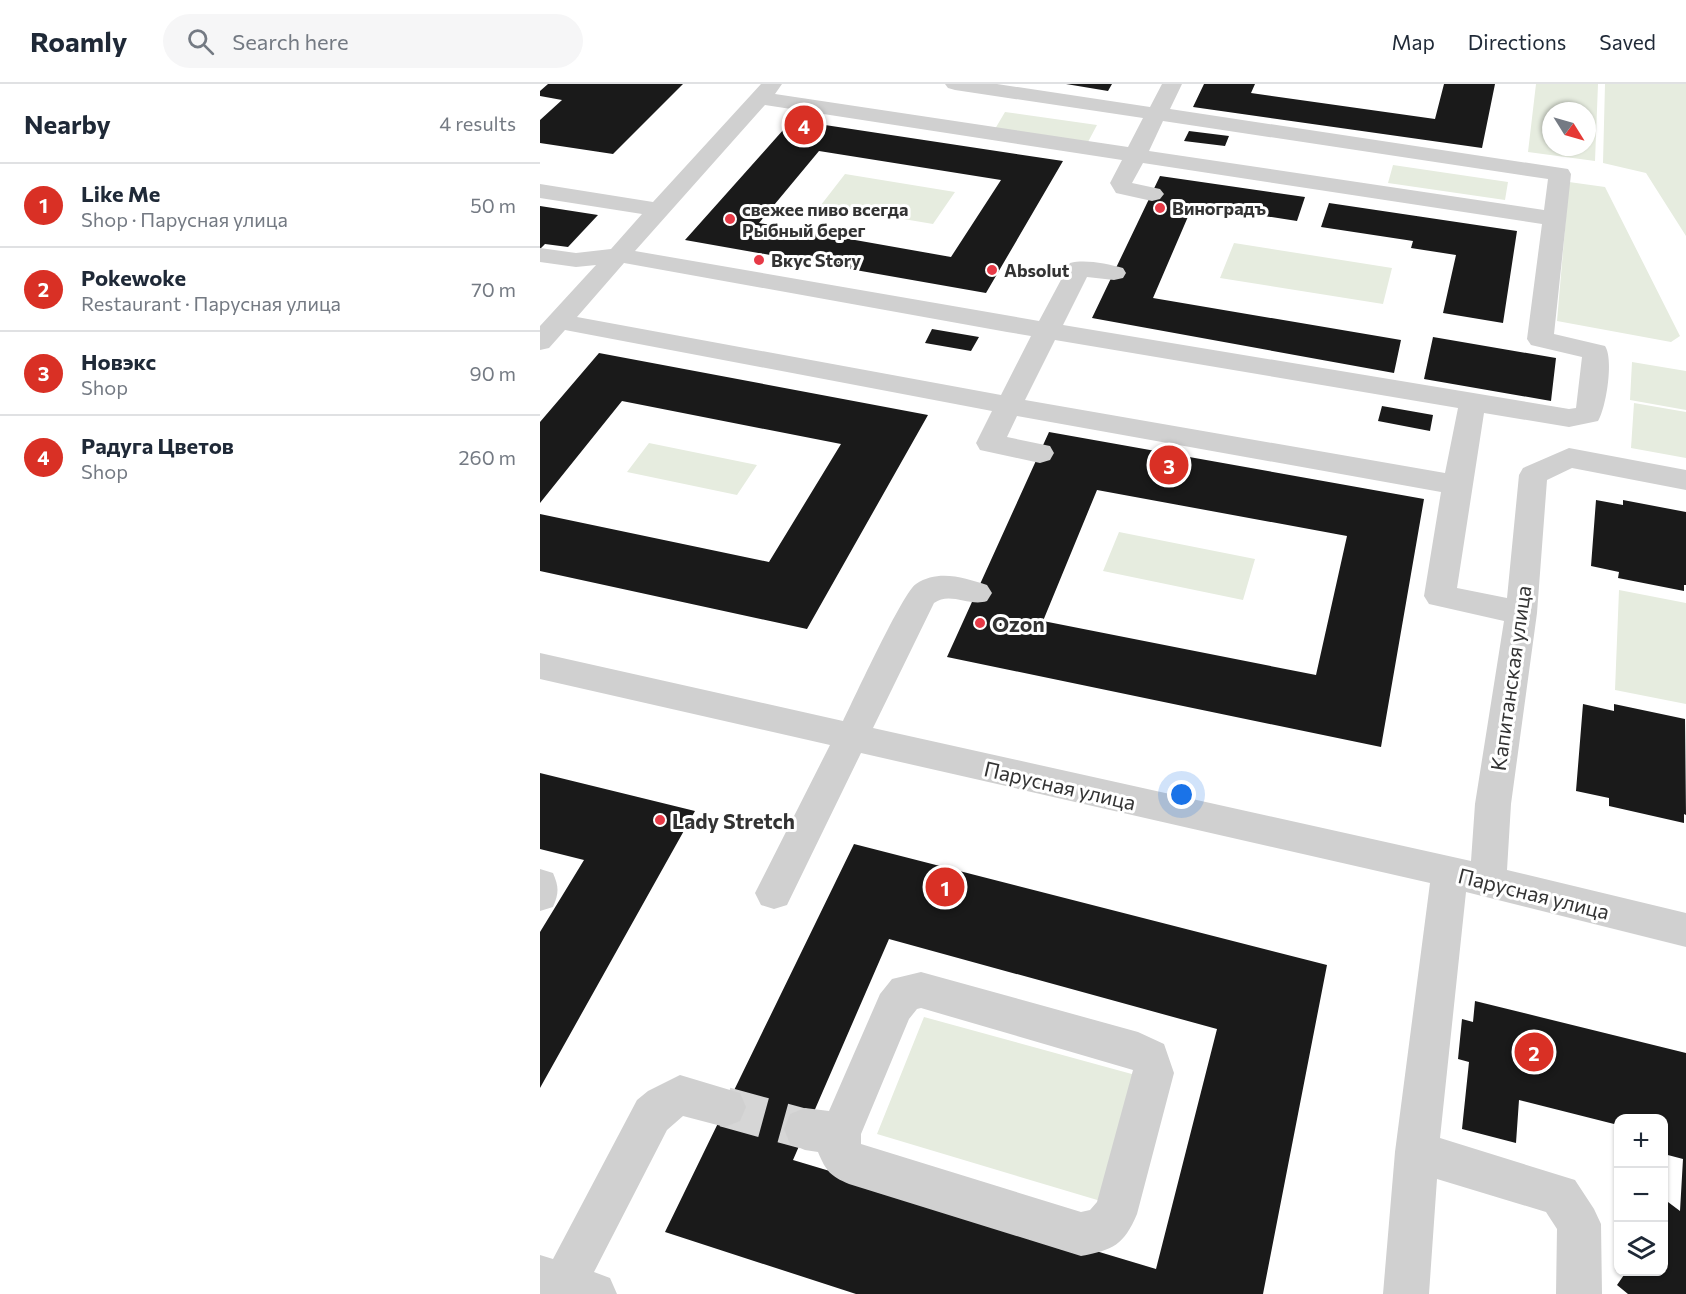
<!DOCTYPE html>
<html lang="en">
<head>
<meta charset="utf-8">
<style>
	:root { --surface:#fff; --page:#f6f6f7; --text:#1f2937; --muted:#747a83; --line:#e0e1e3; --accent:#d93025 }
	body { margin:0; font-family:Commissioner,sans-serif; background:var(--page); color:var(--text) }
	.controls { position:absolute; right:18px; bottom:18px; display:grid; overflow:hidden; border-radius:12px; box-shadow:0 2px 4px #0004 }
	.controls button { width:54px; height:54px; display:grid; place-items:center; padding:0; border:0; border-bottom:2px solid var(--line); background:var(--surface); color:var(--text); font:30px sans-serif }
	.compass { position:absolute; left:1002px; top:18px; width:54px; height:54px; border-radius:50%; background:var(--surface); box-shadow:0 2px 4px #0004; rotate:127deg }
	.you { position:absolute; left:642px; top:711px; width:21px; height:21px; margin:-15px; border:4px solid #fff; border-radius:50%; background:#1a73e8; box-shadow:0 0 0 9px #1a73e833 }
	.badge { display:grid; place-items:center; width:39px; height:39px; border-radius:50%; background:var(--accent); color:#fff; font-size:20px; font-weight:700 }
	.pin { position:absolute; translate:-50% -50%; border:3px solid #fff; box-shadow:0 2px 6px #0006 }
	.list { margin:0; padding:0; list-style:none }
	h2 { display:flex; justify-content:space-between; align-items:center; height:78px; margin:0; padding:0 24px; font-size:26px }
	h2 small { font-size:20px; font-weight:400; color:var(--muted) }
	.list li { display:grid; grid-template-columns:39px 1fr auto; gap:18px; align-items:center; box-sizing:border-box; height:84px; padding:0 24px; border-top:2px solid var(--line) }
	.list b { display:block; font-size:22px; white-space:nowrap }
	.list p { margin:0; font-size:20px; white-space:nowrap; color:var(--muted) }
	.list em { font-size:20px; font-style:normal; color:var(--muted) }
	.icon { flex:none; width:33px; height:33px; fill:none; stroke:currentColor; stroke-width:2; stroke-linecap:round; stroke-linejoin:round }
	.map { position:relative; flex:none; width:1146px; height:1210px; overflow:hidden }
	header { display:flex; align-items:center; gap:36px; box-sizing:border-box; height:84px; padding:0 30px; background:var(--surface); border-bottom:2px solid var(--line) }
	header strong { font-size:28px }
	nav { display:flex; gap:33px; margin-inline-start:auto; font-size:21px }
	.search { width:420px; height:54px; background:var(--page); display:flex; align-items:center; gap:15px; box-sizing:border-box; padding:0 21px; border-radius:33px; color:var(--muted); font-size:22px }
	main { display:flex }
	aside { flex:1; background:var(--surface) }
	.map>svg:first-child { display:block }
	.green { fill:#e6ecdf; fill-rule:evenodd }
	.building { fill:#1a1a1a; fill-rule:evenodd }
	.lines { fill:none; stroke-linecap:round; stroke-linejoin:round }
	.minor-tunnel { stroke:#d6d6d6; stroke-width:40; stroke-dasharray:40 20; stroke-linecap:butt }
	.minor { fill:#d0d0d0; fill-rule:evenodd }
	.poi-dot { fill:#e63946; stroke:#fff; stroke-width:2 }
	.labels { text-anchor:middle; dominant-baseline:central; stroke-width:6; stroke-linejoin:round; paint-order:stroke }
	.far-poi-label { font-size:18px; font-weight:bold; fill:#333; stroke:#fff; text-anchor:start }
	.poi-label { font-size:21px; font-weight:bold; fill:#333; stroke:#fff; text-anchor:start }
	.street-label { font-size:21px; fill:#333; stroke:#fff }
</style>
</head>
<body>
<header>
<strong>Roamly</strong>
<div class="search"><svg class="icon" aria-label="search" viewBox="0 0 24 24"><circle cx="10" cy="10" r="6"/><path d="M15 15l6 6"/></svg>Search here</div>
<nav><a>Map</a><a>Directions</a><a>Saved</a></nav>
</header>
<main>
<aside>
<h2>Nearby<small>4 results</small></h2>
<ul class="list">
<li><span class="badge">1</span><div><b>Like Me</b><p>Shop · Парусная улица</p></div><em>50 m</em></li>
<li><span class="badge">2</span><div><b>Pokewoke</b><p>Restaurant · Парусная улица</p></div><em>70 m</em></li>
<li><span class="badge">3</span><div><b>Новэкс</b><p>Shop</p></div><em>90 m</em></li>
<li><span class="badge">4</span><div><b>Радуга Цветов</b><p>Shop</p></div><em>260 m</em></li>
</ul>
</aside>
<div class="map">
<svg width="1146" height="1210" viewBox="0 0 1146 1210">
	<rect width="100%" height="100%" fill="#fff"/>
	<path class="green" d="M996,0H1058L1055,77L988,68ZM1011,27H1047V63H1011Z
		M1065,0H1146V152L1106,89L1063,79Z
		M465,28L557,41L548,58L455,45Z
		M853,81L968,98L965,116L848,99Z
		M305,90L415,108L393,140L281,121Z
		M1029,98L1065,103L1140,252L1131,258L1017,237Z
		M694,159L852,184L843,220L680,194Z
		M1092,278L1146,287V326L1090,316Z
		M1094,319L1146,328V374L1091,364Z
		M109,359L217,381L197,411L87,388Z
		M579,448L715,475L703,516L563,487Z
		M1079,506L1146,519V620L1075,606Z
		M384,933L599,992L564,1118L337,1050Z"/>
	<path class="building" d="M8,0H143L73,70L0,59V36L22,16L0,12V7Z
		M526,0H572L568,7Z
		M664,0H715L711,9L895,35L904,0H955L942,64L653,23Z
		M252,36L523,77L446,209L145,156ZM279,67L461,96L411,173L219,139Z
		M649,47L689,52L685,62L644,57Z
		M620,92L765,113L757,137L653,121L613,214L861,256L854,289L552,234Z
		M789,119L977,147L963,239L903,229L916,171L871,164L873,157L781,143Z
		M0,122L58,131L28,163L5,160L0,165Z
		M392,245L439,253L431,267L385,259Z
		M893,253L1016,274L1011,317L884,295Z
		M59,269L388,331L267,545L0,487V430L229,478L301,360L82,317L0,419V338Z
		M842,322L893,331L890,347L838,337Z
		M509,348L884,415L841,663L407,573ZM557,406L807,452L776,591L503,537Z
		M1056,416L1083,421V416L1146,428V501H1144V507L1078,494L1079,488L1051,482Z
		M1043,620L1074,627V620L1145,635L1146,731L1144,730V739L1069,722V714L1036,707Z
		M0,689L155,727L0,1004V848L44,776L0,765Z
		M314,760L787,881L723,1210H316L125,1148ZM349,855L677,945L616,1185L253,1076Z
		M935,917L1146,969V1210H1088L1077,1201L1086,1188H1124V1125L1128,1118L1140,1127L1143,1075L1124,1070V1034H1078V1041L979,1016L976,1059L922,1045L929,978L918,975L922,935L933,938Z"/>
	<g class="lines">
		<path class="minor-tunnel" d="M185,1023L265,1045"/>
		<path class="minor" d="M221,0H242L235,10L588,63L603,34L415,6L408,4L405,0H457L610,23L622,0H642L630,25L1028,85L1031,90L1014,250L1065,262C1074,275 1066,324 1058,337L1029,343L944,329L917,504L967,514L979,391L983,384L1029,364L1146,386V406L1032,384L1007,396L997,529L971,720L967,786L1146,829V863L926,808L900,1054L1035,1096L1054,1125L1061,1140L1062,1210H1016L1017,1145L1006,1128L897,1095L889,1210H843L855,1068L890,799L321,669L247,821L234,825L221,821L215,809L290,661L0,595V569L303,637C314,615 363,508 376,500C399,485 424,494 447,501L452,509L447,517C429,523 410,507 394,519L333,644L931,777L935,720L964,537L889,520L884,512L901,408L477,332L467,353L510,362L514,369L510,376L500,379L440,366L436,359L452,327L25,246L9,264L0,266V242L56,181L36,183L0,178V164L36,169L71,165L102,130L0,114V100L113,118ZM225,21L582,76L570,99L576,109L612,117L620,115L624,110L620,105L592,99L603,79L1002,140L987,255L991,261L1042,273L1036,324L1029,325L523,241L547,193L574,196L583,194L586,189L583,184C567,180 546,175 530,179L499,237L95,167ZM623,37L1008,95L1004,126L609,67ZM84,179L467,248L491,252L461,311L37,233ZM515,256L918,324L905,389L485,316Z
			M0,785L13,789C19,803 19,809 13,823L0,827Z
			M381,888L598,948L624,960L634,989L597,1130C584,1161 573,1166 541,1172L309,1100C290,1092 286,1087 278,1068L265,1066L250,1060L244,1045L250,1030L265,1024L289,1027L340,910L352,895ZM381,924L593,986L557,1118L550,1126L541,1128L321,1060V1050L369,935L377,925Z
			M140,991L200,1009L206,1023L200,1037L185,1043L143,1032L127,1046L54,1188L70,1194L77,1210H0V1171L13,1175L97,1016L108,1007Z"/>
	</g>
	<g class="poi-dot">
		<circle cx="620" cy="124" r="6"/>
		<circle cx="190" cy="135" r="6"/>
		<circle cx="219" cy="176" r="6"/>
		<circle cx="452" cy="186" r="6"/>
		<circle cx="440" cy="539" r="6"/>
		<circle cx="120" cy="736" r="6"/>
	</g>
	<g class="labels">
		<g class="far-poi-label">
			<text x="632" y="124">Виноградъ</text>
			<text x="202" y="125">свежее пиво всегда<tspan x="202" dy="21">Рыбный берег</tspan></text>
			<text x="231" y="176">Вкус Story</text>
			<text x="464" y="186">Absolut</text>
		</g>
		<g class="poi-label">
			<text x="452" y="539">Ozon</text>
			<text x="132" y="736">Lady Stretch</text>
		</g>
		<g class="street-label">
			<text transform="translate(970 594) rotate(-82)">Капитанская улица</text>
			<text transform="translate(520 701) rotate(13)">Парусная улица</text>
			<text transform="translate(994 809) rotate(14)">Парусная улица</text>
		</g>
	</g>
</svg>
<div class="controls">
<button>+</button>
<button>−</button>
<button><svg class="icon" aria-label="layers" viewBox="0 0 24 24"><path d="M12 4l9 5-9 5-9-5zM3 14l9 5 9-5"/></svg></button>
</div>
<svg class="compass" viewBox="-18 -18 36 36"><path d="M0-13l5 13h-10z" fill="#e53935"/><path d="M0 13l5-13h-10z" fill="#747a83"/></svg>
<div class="you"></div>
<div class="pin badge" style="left:405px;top:803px">1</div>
<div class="pin badge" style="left:994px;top:968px">2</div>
<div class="pin badge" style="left:629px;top:381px">3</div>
<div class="pin badge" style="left:264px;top:41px">4</div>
</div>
</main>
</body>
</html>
